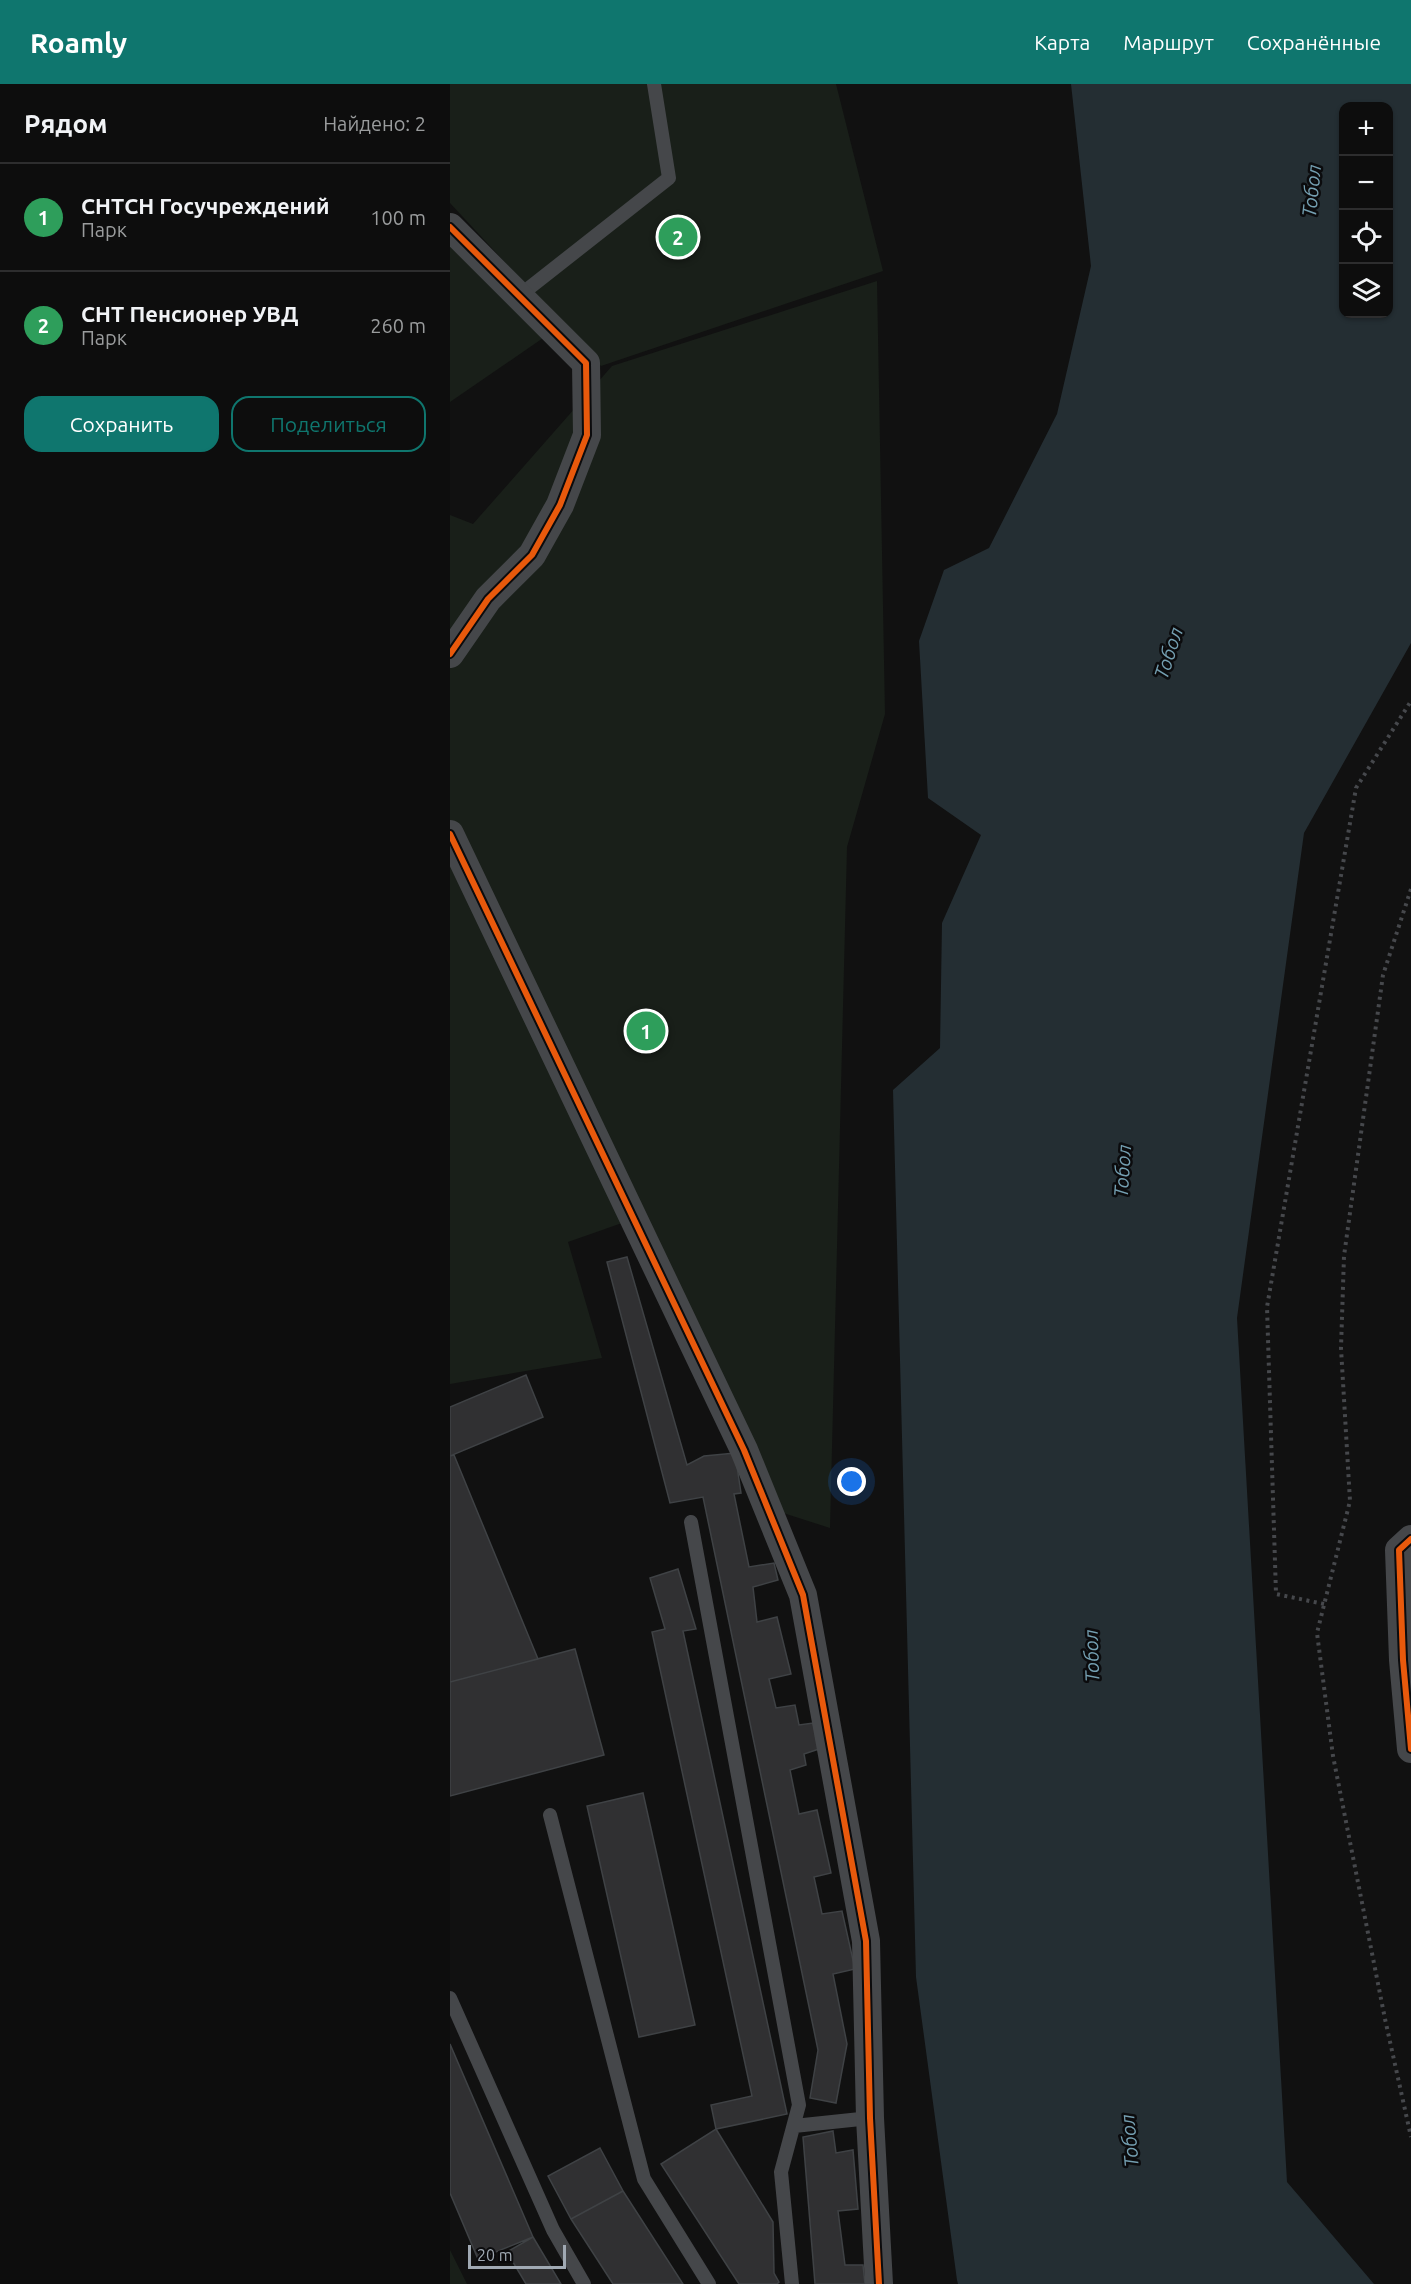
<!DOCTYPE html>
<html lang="ru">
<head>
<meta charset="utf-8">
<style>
	:root { --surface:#0d0d0d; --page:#161616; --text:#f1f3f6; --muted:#9a9c9d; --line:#2d2d2e; --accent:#0f766e }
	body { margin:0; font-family:Ubuntu,sans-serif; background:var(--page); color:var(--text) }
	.controls { position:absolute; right:18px; top:18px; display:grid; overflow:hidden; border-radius:12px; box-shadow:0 2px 4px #0004 }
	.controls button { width:54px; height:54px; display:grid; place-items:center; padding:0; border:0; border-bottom:2px solid var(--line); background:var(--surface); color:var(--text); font:30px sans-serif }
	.scale { position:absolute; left:18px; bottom:15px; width:98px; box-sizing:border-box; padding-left:6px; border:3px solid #a0a9b3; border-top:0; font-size:16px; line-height:21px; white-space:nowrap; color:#a0a9b3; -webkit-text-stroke:4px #0b0b0d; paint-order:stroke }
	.you { position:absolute; left:402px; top:1398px; width:21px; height:21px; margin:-15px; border:4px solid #fff; border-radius:50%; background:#1a73e8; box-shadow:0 0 0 9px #1a73e833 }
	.badge { display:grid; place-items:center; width:39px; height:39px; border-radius:50%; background:var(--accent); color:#fff; font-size:20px; font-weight:700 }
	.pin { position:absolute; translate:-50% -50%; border:3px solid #fff; box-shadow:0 2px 6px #0006 }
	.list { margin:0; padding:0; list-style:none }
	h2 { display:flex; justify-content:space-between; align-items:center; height:78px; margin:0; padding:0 24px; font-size:26px }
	h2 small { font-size:20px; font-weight:400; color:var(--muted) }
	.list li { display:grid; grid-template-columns:39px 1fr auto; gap:18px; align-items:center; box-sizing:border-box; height:108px; padding:0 24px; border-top:2px solid var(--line) }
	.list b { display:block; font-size:22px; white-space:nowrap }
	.list p { margin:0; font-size:20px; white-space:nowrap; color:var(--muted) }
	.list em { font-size:20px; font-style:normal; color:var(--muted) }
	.actions { display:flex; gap:12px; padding:18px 24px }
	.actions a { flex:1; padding:14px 0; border:2px solid var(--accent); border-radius:18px; text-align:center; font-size:21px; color:var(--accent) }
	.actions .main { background:var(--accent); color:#fff }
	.icon { flex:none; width:33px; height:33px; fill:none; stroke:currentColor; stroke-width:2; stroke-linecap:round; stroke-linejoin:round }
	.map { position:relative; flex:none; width:961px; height:2200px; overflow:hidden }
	header { display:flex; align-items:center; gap:36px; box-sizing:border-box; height:84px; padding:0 30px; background:var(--accent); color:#fff }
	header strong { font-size:28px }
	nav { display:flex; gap:33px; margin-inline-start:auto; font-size:21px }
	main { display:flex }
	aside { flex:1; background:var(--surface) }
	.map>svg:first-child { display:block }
	.green { fill:#191f19 }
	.water { fill:#242e33; fill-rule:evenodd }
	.building { fill:#303032; stroke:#3f4245; stroke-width:1.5 }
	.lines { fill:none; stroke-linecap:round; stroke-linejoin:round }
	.path { stroke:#46484c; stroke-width:4; stroke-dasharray:3 4.5; stroke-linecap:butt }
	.lane { stroke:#45474a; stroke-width:14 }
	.street { stroke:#45474a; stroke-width:28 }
	.cycleway-casing { stroke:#0b0b0d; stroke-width:10 }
	.cycleway { stroke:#e8590c; stroke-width:6 }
	.labels { text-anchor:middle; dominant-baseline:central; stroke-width:5; stroke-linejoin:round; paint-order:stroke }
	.water-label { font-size:20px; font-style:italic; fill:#749fb1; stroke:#0b0b0d }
</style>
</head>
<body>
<header>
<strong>Roamly</strong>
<nav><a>Карта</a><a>Маршрут</a><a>Сохранённые</a></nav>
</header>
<main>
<aside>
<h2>Рядом<small>Найдено: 2</small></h2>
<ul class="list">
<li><span class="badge" style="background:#2e9e5b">1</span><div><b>СНТСН Госучреждений</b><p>Парк</p></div><em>100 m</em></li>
<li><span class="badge" style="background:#2e9e5b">2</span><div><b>СНТ Пенсионер УВД</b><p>Парк</p></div><em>260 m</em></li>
</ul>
<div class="actions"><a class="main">Сохранить</a><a>Поделиться</a></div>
</aside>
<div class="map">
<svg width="961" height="2200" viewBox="0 0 961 2200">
	<rect width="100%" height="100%" fill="#111"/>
	<path class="green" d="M0,0H386L433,187L151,282L0,119Z
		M0,141L96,252L0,318Z
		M427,197L435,630L397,763L380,1444L327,1427L192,1132L118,1158L152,1274L0,1300V431L23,440L162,282Z
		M0,2166L17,2200H0Z"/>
	<path class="water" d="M621,0H961V559L854,749L787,1234L837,2098L924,2200H508L507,2196L466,1893L443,1006L490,964L492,839L531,751L478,714L469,557L494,486L539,464L607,330L641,182ZM894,22H938V230H894Z"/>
	<path class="building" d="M177,1173L237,1381L254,1372L285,1369L291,1409L284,1410L299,1483L324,1479L328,1496L303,1503L307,1538L327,1533L341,1590L319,1595L326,1624L345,1621L349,1641L363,1639L369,1665L354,1670L356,1681L340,1686L349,1730L367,1726L381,1789L364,1793L372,1830L392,1827L405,1885L383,1890L397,1960L386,2019L360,2014L368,1966L253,1413L220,1419L157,1178Z
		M76,1291L93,1333L0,1372V1323Z
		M4,1371L88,1575L0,1598V1372Z
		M228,1485L246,1545L233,1547L337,2030L266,2045L261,2021L302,2012L202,1548L215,1545L200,1494Z
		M125,1565L154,1671L0,1712V1598Z
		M193,1709L245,1941L189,1953L137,1722Z
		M0,1960L83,2153L28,2175L0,2109Z
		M266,2045L323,2138L324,2189L329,2198L327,2200H289L211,2080Z
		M383,2047L386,2069L403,2066L408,2125L388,2127L395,2181H413L415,2200H365L353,2053Z
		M150,2064L173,2107L121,2135L98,2092Z
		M173,2107L233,2200H163L121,2135Z
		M83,2153L111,2200H76L57,2168Z"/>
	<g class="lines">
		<path class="path" d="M961,805L933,891L894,1172L891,1264L900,1417L867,1549L883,1672L935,1935L961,2053
			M874,1520L826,1510L817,1223L906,704L961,617"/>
		<path class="lane" d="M69,212L219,94L204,0
			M241,1438L349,2021L331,2088L342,2200
			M100,1731L194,2095L259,2200
			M0,1914L103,2146L134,2200
			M344,2042L420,2034"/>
		<path class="street" d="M0,143L136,279L137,351L110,421L82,471L38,515L0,570
			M0,750L294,1366L353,1511L416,1857L420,2034L429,2200
			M961,1455L949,1466L953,1576L961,1665"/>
		<g class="cycleway-casing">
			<path id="cycleway" d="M0,143L136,279L137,351L110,421L82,471L38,515L0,570
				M0,750L294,1366L353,1511L416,1857L420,2034L429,2200
				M961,1455L949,1466L953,1576L961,1665"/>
		</g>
		<use href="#cycleway" class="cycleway"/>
	</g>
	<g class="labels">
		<g class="water-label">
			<text transform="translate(861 107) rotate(-84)">Тобол</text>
			<text transform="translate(718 569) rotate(-72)">Тобол</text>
			<text transform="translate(672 1087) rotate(-86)">Тобол</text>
			<text transform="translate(641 1572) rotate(-92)">Тобол</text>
			<text transform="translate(679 2057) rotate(-95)">Тобол</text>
		</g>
	</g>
</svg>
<div class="controls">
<button>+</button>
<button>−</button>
<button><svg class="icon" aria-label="locate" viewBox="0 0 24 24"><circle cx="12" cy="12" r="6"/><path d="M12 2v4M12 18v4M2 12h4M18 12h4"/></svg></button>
<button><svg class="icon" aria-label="layers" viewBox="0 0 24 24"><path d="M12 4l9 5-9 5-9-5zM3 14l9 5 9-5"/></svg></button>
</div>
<div class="scale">20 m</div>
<div class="you"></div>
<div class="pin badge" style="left:196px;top:947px;background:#2e9e5b">1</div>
<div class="pin badge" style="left:228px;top:153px;background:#2e9e5b">2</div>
</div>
</main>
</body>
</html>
